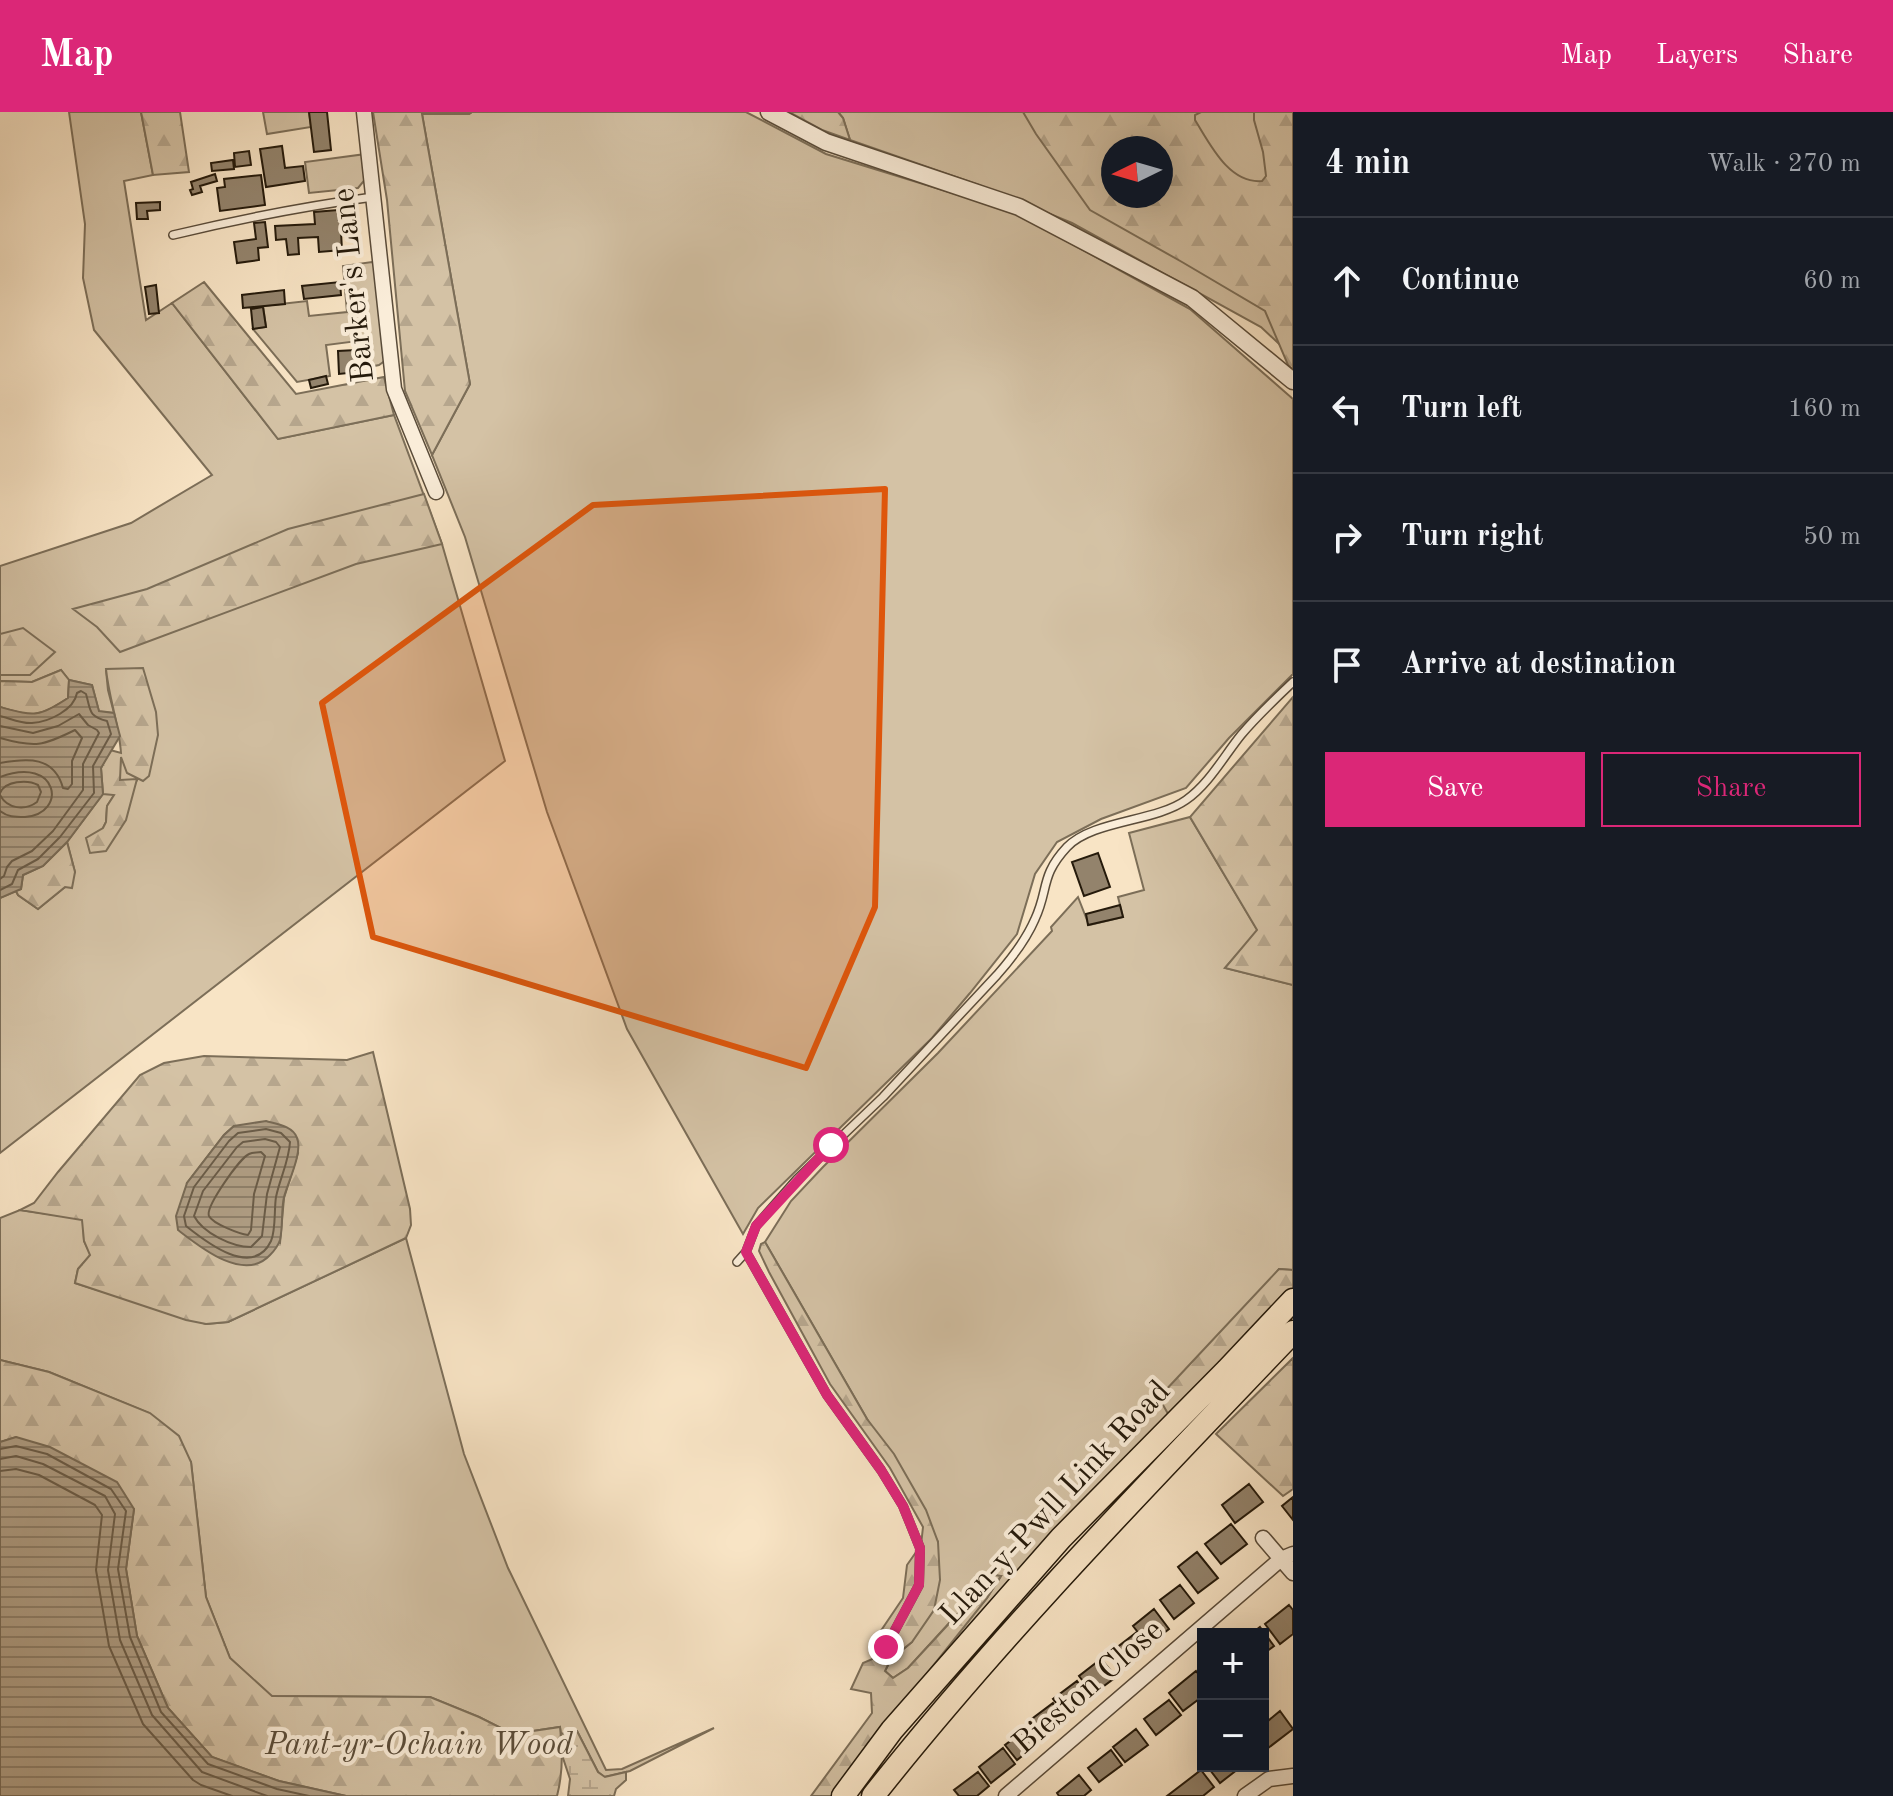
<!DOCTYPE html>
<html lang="en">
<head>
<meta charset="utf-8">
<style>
	:root { --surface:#171b24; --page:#20242c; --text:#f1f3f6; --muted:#9ea1a6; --line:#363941; --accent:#db2777 }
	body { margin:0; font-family:"Old Standard TT",serif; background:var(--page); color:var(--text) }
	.controls { position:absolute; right:24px; bottom:24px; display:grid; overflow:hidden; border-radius:0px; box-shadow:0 8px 32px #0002 }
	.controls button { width:72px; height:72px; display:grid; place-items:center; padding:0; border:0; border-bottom:2px solid var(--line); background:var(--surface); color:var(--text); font:40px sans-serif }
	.compass { position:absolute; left:1101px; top:24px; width:72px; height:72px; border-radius:50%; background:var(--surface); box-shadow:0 8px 32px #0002; rotate:265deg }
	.stop { position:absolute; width:24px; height:24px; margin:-18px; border:6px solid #db2777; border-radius:50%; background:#fff }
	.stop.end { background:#db2777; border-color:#fff; box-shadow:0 2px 8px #0008 }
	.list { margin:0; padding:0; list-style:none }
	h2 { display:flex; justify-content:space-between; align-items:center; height:104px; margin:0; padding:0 32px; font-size:34px }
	h2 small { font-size:26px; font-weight:400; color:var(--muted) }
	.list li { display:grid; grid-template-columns:52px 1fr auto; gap:24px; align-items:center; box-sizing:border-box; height:128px; padding:0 32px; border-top:2px solid var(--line) }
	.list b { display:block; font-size:30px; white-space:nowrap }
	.list em { font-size:26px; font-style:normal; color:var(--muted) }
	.actions { display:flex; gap:16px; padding:24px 32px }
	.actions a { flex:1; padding:18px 0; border:2px solid var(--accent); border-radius:0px; text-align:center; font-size:28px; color:var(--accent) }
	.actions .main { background:var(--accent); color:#fff }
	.icon { flex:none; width:44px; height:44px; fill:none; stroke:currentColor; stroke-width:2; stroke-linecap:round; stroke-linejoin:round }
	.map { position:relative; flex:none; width:1293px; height:1684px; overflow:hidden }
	header { display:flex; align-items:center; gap:48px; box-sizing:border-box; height:112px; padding:0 40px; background:var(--accent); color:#fff }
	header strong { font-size:38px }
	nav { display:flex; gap:44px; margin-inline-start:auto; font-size:28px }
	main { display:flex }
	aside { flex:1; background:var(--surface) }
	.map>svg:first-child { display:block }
	.green { fill:#d4c2a5; stroke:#7c6e58; stroke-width:2; fill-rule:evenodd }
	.forest { fill:url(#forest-firs); stroke:#7c6e58; stroke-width:2; fill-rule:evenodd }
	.wetland { fill:url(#wetland-marsh); stroke:#7c6e58; stroke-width:2 }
	.water { fill:url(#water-rules); stroke:#786a55; stroke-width:2 }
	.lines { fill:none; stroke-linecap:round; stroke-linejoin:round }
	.shore { stroke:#6a5c48; stroke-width:2 }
	.building { fill:#93836c; stroke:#251a0b; stroke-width:2 }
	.service-casing { stroke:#5a4c3a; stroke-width:10 }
	.minor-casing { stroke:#5a4c3a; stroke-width:17 }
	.tertiary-casing { stroke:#5a4c3a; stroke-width:19 }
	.trunk-casing { stroke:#251a0b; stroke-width:25 }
	.service { stroke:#faedd9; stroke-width:7 }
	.minor { stroke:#faedd9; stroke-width:14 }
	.tertiary { stroke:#faedd9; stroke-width:16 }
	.trunk { stroke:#f8e4c5; stroke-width:22 }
	.route { stroke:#db2777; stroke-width:10 }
	.marked { fill:#de560c; fill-opacity:0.2; stroke:#de560c; stroke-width:6; stroke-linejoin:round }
	.labels { text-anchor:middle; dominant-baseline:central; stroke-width:8; stroke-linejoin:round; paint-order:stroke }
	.street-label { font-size:32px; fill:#251a0b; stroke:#faedd9 }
	.park-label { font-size:32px; font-style:italic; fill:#5a4c39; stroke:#faedd9 }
</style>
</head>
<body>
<header>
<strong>Map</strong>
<nav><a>Map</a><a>Layers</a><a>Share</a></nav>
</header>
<main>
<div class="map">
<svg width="1293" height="1684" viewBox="0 0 1293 1684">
	<defs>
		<pattern id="forest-firs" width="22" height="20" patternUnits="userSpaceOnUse" patternTransform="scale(2)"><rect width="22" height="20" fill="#d4c2a5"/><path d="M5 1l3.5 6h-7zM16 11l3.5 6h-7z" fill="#b6a68d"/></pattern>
		<pattern id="wetland-marsh" width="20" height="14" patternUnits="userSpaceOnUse" patternTransform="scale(2)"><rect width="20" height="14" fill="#d4c2a5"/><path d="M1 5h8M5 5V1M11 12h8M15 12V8" fill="none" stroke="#b6a68d"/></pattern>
		<pattern id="water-rules" width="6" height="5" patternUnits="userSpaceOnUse" patternTransform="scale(2)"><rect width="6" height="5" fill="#b09f86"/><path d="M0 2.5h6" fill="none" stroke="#8f816c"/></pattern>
	</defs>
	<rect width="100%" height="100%" fill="#f8e4c5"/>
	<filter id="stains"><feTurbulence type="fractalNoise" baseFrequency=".0025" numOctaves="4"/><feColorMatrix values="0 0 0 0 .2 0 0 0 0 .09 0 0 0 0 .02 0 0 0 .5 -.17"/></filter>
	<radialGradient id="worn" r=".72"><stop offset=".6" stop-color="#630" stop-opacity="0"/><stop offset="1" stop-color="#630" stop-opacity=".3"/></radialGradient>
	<path class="green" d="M69,0H141L153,63L124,69L146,208L172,191L278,327L394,303L442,432L505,649L0,1041V786L16,779L18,783L38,797L65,775L75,760L67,730L103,682H115L107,694L106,710L91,741L137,668L119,669L121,642L143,668L106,558L108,578L114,601L99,600L92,573L69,568L61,558L32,570L0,569V454L131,411L212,363L94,218L83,166L85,112Z
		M263,0H309L311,15L267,22Z
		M472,0H746L826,42L1014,100L1190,197L1293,287V562L1229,626L1186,676L1101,707L1057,730L1035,762L1017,822L970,881L932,926L758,1096L743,1122L627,917L547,700L465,425L432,343L470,272L422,2H469Z
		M838,0H1293V245L1261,215L1072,111L979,73L850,28L843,6ZM1113,36H1161V84H1113Z
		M366,42L368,64L358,76L309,81L305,50Z
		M372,150L376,153L386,248L379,253L360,257L357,229L326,233L330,264L297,270L253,217L266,215L263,194L307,189L309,204L347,200L343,154Z
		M1190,705L1258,819L1225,856L1293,873V1158L1279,1157L1171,1307L923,1572L920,1570L987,1486L1001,1464L993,1463L908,1556L893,1566L885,1559L891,1547L912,1530L938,1430L765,1130L791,1089L823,1055L938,941L1052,819L1051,815L1078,785L1089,813L1123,805L1118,785L1144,778L1129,721Z
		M20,1098L83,1107L84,1129L91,1143L78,1157L75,1171L206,1212L228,1210L406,1126L464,1342L508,1456L606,1658L622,1657L714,1616L630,1659L604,1665L598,1660L577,1619L561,1622L560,1615L513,1622L479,1605L430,1585L271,1584L230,1546L206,1485L191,1350L149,1301L49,1260L0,1248V1106Z"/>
	<path class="forest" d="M141,0H180L189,60L153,63Z
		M373,0H472L469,2H422L470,272L432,343L405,279L387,88Z
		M789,0H838L843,6L850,28L822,18Z
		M1023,0H1201L1195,3V8C1210,32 1229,72 1262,69L1266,64L1263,40L1254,8V0H1293V258L1288,253L1265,199L1182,150L1090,98L1036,22ZM1113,36H1161V84H1113Z
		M204,170L296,282L384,265L394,303L278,327L172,191Z
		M424,382L442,432L356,452L120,540L97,515L73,497L147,477L288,417Z
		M23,516L55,540L30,563H0V522Z
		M143,556L156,600L158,623L149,664L143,669L127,661L121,645L120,668L137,667L126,708L106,739L90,741L86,726L103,716L106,710L107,694L114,683L103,682L101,656L110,638L121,641C119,613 109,586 106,557Z
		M61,558L69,568L68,586C37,606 34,605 0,595V569L32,570Z
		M1293,585V873L1225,856L1257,818L1190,705Z
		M67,730L75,760L72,776L65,775L38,797L18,783L16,779L21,777L23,763L43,754Z
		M373,940L410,1097L411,1113L406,1126L228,1210L206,1212L186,1208L75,1171L78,1157L90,1143L84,1129L82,1108L20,1098L34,1091L58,1060L140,963L164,951L204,944L347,948ZM234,1014L298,1041L284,1086L280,1131L187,1071L224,1023Z
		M765,1130L867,1307L894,1342L926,1398L938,1430L940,1468L934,1498L912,1530L891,1547L885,1559L893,1566L908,1556L994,1463L1001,1464L987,1486L920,1570L833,1684H811L872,1601L871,1581L851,1577L863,1551L875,1546L872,1532L903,1486L907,1453L921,1433L923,1415L890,1356L830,1272L769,1160L759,1139L761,1132Z
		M1279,1157L1293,1158V1180L1171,1307L1163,1293V1281Z
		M1293,1246V1377L1283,1384L1216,1322Z
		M0,1248L49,1260L150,1301L179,1324L191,1350L206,1485L230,1546L272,1584L430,1585L479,1605L513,1622L560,1615C563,1639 563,1661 557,1684H346L279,1669L212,1645L168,1596L137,1524L126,1457L134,1397L16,1325L0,1330Z"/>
	<path class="wetland" d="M577,1619L598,1660L605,1665L626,1660V1668L616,1677L614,1684H568L570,1667L563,1646L561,1622Z"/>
	<path class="water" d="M69,568L92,573L99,599L114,601L120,624L101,656L103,682L67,730L43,754L23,763L21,777L0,786V595C34,604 38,606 68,586Z
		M266,1009C276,1012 293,1014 297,1026C303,1040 288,1070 284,1085C281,1099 283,1115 280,1128C278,1134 274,1139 270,1143C244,1171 200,1135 178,1118L176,1104L187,1071L224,1023L234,1014Z
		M16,1325L50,1335L117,1370L134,1397L126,1457L137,1524L168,1596L212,1645L279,1669L346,1684H0V1330Z"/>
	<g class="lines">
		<path class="shore" d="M0,604C9,606 22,612 32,611C49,610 74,598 77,581L81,579L86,582C91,599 88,604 107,609L111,622L93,654L94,681L60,725L38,747L18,758L12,772L0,778
			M0,614L33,621L58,614L79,602L88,613L97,618L99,621L83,652V678L53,719L32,739L12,749L7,755L4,764L0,767
			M0,626C35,636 43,634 75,618L82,626L72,649V672L68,677L63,676C54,644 28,646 0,651
			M0,665C59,643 68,702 25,705C14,705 8,705 0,699
			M0,681C5,669 27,667 38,673L41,680L37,690C25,699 7,697 0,683
			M266,1017L281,1021L290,1030C289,1049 280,1066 276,1085C274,1097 276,1118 271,1129C253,1167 206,1130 186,1114L184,1104L194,1075L229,1029L238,1021Z
			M265,1027L276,1030L280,1035L267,1082L262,1124L251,1135C232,1135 203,1121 194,1104L203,1079L237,1035L243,1030Z
			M261,1040L265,1044L254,1082L251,1118L248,1123C240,1122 213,1112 209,1104C205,1095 240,1046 249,1042C253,1040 257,1041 261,1040Z
			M0,1337L16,1334L47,1342L111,1377L126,1399L118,1457L130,1525L161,1600L208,1652L277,1677L309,1684
			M0,1347L16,1344L43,1352L105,1384L115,1402L108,1458L120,1528L152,1603L202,1660L267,1684
			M0,1359L16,1357L39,1363L95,1393L102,1403L96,1458L109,1534L143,1612L193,1668L201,1673L232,1684"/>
	</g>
	<path class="building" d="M309,0H327L331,38L314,40Z
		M282,34L285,56L303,54L305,69L266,75L260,37Z
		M249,39L251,53L235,55L234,41Z
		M233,48L234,57L212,59L211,51Z
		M215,62L217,69L200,74L202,80L192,83L190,78L193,77L191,70Z
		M261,63L265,93L220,99L217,76L225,75L224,67Z
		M160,90V98L147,99L148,107H137L136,91Z
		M338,98V108H347L348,120H341L342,138L319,140L318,125L298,126L299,142L288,143L286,127L276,128L275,114L315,112L314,100Z
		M265,110L268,135L258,136L259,148L237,151L234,130L256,127L254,111Z
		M340,170L341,183L304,187L302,174Z
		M156,173L159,201L149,202L145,175Z
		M284,178L285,192L243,196L242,183Z
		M263,195L266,215L253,217L251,197Z
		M356,238L357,260L339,262L338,239Z
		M326,264L328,272L311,276L309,268Z
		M1098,741L1110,775L1084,784L1072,750Z
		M1120,793L1123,805L1088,813L1086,802Z
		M1249,1372L1263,1390L1235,1411L1222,1393Z
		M1293,1385V1408L1282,1394Z
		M1231,1412L1247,1432L1221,1452L1205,1432Z
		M1197,1440L1218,1466L1198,1481L1178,1455Z
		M1180,1473L1194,1491L1174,1507L1160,1488Z
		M1289,1493L1293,1498V1522L1280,1532L1265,1512Z
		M1154,1497L1169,1517L1148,1533L1133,1514Z
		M1260,1515L1274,1534L1263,1542V1522H1251Z
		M1137,1520L1149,1536L1124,1556L1111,1540Z
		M1101,1547L1116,1565L1093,1582L1079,1564Z
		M1196,1559L1203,1568V1584L1183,1599L1169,1581Z
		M1077,1569L1088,1583L1065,1602L1053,1587Z
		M1169,1588L1181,1603L1156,1623L1144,1607Z
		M1053,1591L1064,1606L1040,1624L1029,1609Z
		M1280,1599L1293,1617L1263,1640V1613Z
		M1029,1615L1040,1630L1017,1648L1005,1633Z
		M1136,1617L1148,1633L1125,1650L1113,1635Z
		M1003,1636L1015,1652L991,1671L979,1655Z
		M1111,1638L1122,1653L1099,1670L1088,1656Z
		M1207,1654H1242L1220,1671Z
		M1201,1658L1214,1675L1203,1684H1167Z
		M978,1660L989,1674L977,1684H959L954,1678Z
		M1079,1663L1091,1678L1084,1684H1059L1057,1681Z"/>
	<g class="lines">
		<g class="service-casing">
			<path id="service" d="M173,123C240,107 306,94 373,85
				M746,1140L827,1283L881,1358L903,1394L920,1436L919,1473L886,1535L884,1546
				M737,1150L746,1140L756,1114L797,1067L883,985L997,863C1012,846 1026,828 1035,807C1049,777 1040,764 1067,735C1093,708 1155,710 1186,688C1209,672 1224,644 1241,623C1257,604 1275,587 1293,570"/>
		</g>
		<g class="minor-casing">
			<path id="minor" d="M364,0L394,277L436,380
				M1263,1426L1293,1461
				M1006,1684L1281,1447L1293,1442
				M1245,1684L1269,1667L1293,1664"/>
		</g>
		<g class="tertiary-casing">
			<path id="tertiary" d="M769,0L826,30L1019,95L1192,186L1293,269"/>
		</g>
		<g class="trunk-casing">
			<path id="trunk" d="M843,1684L892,1618L1061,1426L1227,1258L1293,1188
				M873,1684C1002,1521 1149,1371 1293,1220"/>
		</g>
		<use href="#service" class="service"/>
		<use href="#minor" class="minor"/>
		<use href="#tertiary" class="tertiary"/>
		<use href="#trunk" class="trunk"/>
	</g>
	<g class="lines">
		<path class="route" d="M831,1033L756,1114L746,1140L827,1283L881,1358L903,1394L920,1436L919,1473L886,1535"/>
	</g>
	<path class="marked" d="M885,377L875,795L806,956L373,825L322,591L593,393Z"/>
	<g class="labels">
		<g class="street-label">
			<text transform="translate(355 173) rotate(-96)">Barker's Lane</text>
			<text transform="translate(1056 1392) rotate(-47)">Llan-y-Pwll Link Road</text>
			<text transform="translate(1089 1576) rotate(-41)">Bieston Close</text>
		</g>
		<g class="park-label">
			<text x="419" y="1634">Pant-yr-Ochain Wood</text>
		</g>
	</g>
	<rect width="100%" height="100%" filter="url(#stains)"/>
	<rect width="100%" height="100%" fill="url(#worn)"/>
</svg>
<div class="controls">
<button>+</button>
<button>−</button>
</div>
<svg class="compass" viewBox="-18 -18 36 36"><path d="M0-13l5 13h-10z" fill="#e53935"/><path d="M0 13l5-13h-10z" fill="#9ea1a6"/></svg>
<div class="stop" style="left:831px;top:1033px"></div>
<div class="stop end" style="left:886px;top:1535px"></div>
</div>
<aside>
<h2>4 min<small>Walk · 270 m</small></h2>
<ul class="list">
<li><svg class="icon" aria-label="ahead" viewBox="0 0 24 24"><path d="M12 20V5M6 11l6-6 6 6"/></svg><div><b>Continue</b></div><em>60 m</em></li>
<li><svg class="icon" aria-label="left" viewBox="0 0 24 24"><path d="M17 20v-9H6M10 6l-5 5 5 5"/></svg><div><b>Turn left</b></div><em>160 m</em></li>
<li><svg class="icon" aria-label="right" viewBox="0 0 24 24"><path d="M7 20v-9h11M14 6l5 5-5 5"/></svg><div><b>Turn right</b></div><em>50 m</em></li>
<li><svg class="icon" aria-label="arrive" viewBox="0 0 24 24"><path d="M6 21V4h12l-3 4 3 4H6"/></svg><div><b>Arrive at destination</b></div></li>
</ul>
<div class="actions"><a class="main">Save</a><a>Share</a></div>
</aside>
</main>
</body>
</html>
